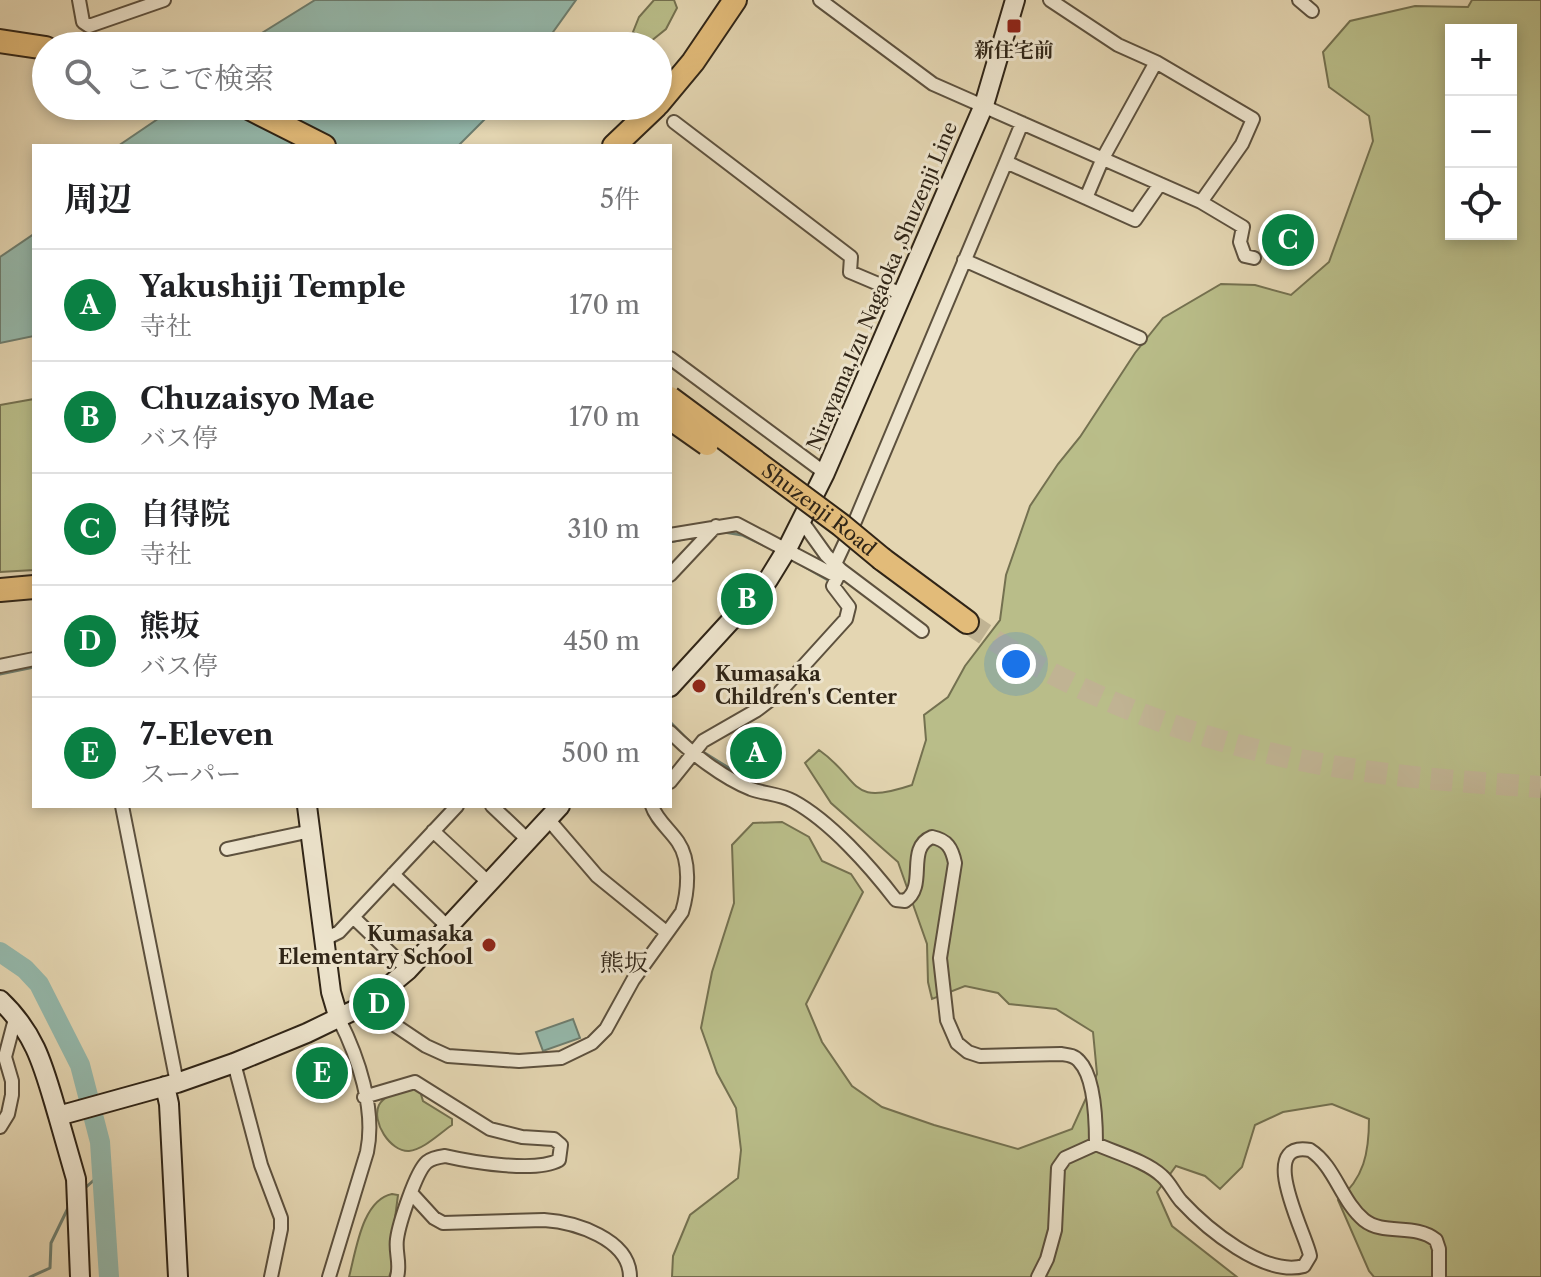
<!DOCTYPE html>
<html lang="ja">
<head>
<meta charset="utf-8">
<style>
	:root { --surface:#fff; --page:#f6f6f6; --text:#202124; --muted:#757577; --line:#e0e0e0; --accent:#0b8043 }
	body { margin:0; font-family:"Libre Caslon Text","Noto Serif JP",serif; background:var(--page); color:var(--text) }
	.controls { position:absolute; right:24px; top:24px; display:grid; overflow:hidden; border-radius:0px; box-shadow:0 4px 12px #0003 }
	.controls button { width:72px; height:72px; display:grid; place-items:center; padding:0; border:0; border-bottom:2px solid var(--line); background:var(--surface); color:var(--text); font:40px sans-serif }
	.you { position:absolute; left:1016px; top:664px; width:28px; height:28px; margin:-20px; border:6px solid #fff; border-radius:50%; background:#1a73e8; box-shadow:0 0 0 12px #1a73e833 }
	.badge { display:grid; place-items:center; width:52px; height:52px; border-radius:50%; background:var(--accent); color:#fff; font-size:26px; font-weight:700 }
	.pin { position:absolute; translate:-50% -50%; border:4px solid #fff; box-shadow:0 2px 8px #0006 }
	.list { margin:0; padding:0; list-style:none }
	h2 { display:flex; justify-content:space-between; align-items:center; height:104px; margin:0; padding:0 32px; font-size:34px }
	h2 small { font-size:26px; font-weight:400; color:var(--muted) }
	.list li { display:grid; grid-template-columns:52px 1fr auto; gap:24px; align-items:center; box-sizing:border-box; height:112px; padding:0 32px; border-top:2px solid var(--line) }
	.list b { display:block; font-size:30px; white-space:nowrap }
	.list p { margin:0; font-size:26px; white-space:nowrap; color:var(--muted) }
	.list em { font-size:26px; font-style:normal; color:var(--muted) }
	.icon { flex:none; width:44px; height:44px; fill:none; stroke:currentColor; stroke-width:2; stroke-linecap:round; stroke-linejoin:round }
	.map { position:relative; flex:none; width:1541px; height:1277px; overflow:hidden }
	.search { position:absolute; background:var(--surface); box-shadow:0 4px 12px #0003; left:32px; top:32px; width:640px; height:88px; display:flex; align-items:center; gap:20px; box-sizing:border-box; padding:0 28px; border-radius:44px; color:var(--muted); font-size:30px }
	.panel { position:absolute; background:var(--surface); box-shadow:0 4px 12px #0003; left:32px; top:144px; width:640px; height:664px; border-radius:0px }
	.map>svg:first-child { display:block }
	.green { fill:#b9bd89; stroke:#747150; stroke-width:2; fill-rule:evenodd }
	.water { fill:#95b9ac; stroke:#6d7e70; stroke-width:2 }
	.lines { fill:none; stroke-linecap:round; stroke-linejoin:round }
	.stream { stroke:#6d7e70; stroke-width:3 }
	.river { stroke:#95b9ac; stroke-width:20 }
	.highway-tunnel { stroke:#c0b393; stroke-width:22; stroke-dasharray:22 11; stroke-linecap:butt }
	.street-casing { stroke:#5d513e; stroke-width:16 }
	.secondary-casing { stroke:#302517; stroke-width:22 }
	.highway-casing { stroke:#302517; stroke-width:26 }
	.street { stroke:#ede4cd; stroke-width:12 }
	.secondary { stroke:#ede4cd; stroke-width:18 }
	.highway { stroke:#e2bb79; stroke-width:22 }
	.highway-bridge-casing { stroke:#302517; stroke-width:26; stroke-linecap:butt }
	.highway-bridge { stroke:#e2bb79; stroke-width:22 }
	.poi-dot { fill:#8f2418; stroke:#ede4cd; stroke-width:3 }
	.labels { text-anchor:middle; dominant-baseline:central; stroke-width:6; stroke-linejoin:round; paint-order:stroke }
	.poi-label { font-size:20px; font-weight:bold; fill:#302517; stroke:#ede4cd }
	.street-label { font-size:20px; fill:#302517; stroke:#ede4cd }
	.quarter-label { font-size:24px; fill:#302517; stroke:#ede4cd }
</style>
</head>
<body>
<div class="map">
<svg width="1541" height="1277" viewBox="0 0 1541 1277">
	<rect width="100%" height="100%" fill="#e4d6b2"/>
	<filter id="stains"><feTurbulence type="fractalNoise" baseFrequency=".0025" numOctaves="4"/><feColorMatrix values="0 0 0 0 .2 0 0 0 0 .09 0 0 0 0 .02 0 0 0 .5 -.17"/></filter>
	<radialGradient id="worn" r=".72"><stop offset=".6" stop-color="#630" stop-opacity="0"/><stop offset="1" stop-color="#630" stop-opacity=".3"/></radialGradient>
	<path class="green" d="M654,0H674L677,8L666,29L645,46L639,44V38L633,32L639,17Z
		M1472,0H1541V1277H1374L1369,1271L1338,1200C1364,1178 1369,1153 1369,1119L1332,1104L1283,1112L1255,1125L1242,1167L1220,1189L1205,1176L1176,1166L1157,1192L1172,1226L1237,1277H672L673,1256L690,1215L738,1178L741,1150L736,1108L717,1073L701,1028L712,972L734,903L732,845L753,823L782,822L809,837L822,861L851,874L863,892L806,1004L822,1042L852,1086L882,1107L934,1125L1018,1149L1072,1129L1097,1074L1093,1032L1056,1009L1009,1004L998,993L965,986L932,999L928,982L927,944L898,862L831,803L805,763L819,750C862,780 847,807 912,785L926,740L924,715L948,697L965,666L1000,620L1006,575L1030,506L1058,464L1080,437L1135,353L1163,318L1221,284L1255,285L1291,295L1329,262L1373,141L1369,116L1329,87L1323,52L1350,21L1415,6L1468,7ZM1451,30H1511V234H1451Z
		M34,399V570L0,572V405Z
		M412,1088L420,1091L423,1101L452,1119V1125C440,1133 423,1150 409,1151C390,1152 371,1121 379,1105C386,1093 401,1094 412,1088Z
		M392,1194L398,1195L391,1249L393,1266L389,1277H349C356,1251 362,1200 392,1194Z"/>
	<path class="water" d="M315,0H576L543,46H241Z
		M177,106H498L458,146H118Z
		M34,234V336L0,343V257Z
		M573,1019L580,1038L543,1051L536,1032Z"/>
	<g class="lines">
		<path class="stream" d="M724,532L742,535L776,551
			M670,542L692,537
			M791,559L828,580
			M0,674L34,667
			M670,722L689,741
			M703,752L748,780
			M85,1188L102,1173
			M30,1277L50,1268L51,1243L68,1208"/>
		<path class="river" d="M0,952L25,969L39,984L80,1065L100,1142L109,1277"/>
		<path class="highway-tunnel" d="M967,622C1081,702 1221,750 1358,770C1419,779 1480,783 1541,787"/>
		<g class="street-casing">
			<path id="street" d="M79,0L83,22L89,26L164,0
				M820,0L933,84L1201,202L1243,227L1240,242L1245,256L1254,258
				M1050,0L1118,45L1156,62L1253,119L1242,144L1201,202
				M1299,0L1312,11
				M674,122L851,257L850,272L902,294
				M1006,162L1022,123
				M1086,198L1103,158L1156,62
				M964,260L1140,338
				M670,358L825,473
				M801,520L826,555L841,570L922,631
				M670,535L737,524L836,576
				M835,564L856,519L1006,162L1135,220L1160,184
				M670,575L716,526
				M0,666L34,659
				M670,732C691,753 723,778 751,789C765,794 780,794 793,801C830,821 870,866 896,900L905,901C928,886 905,848 932,837C947,840 952,848 955,863L940,958L947,1020L957,1043L968,1052L980,1056L1061,1054C1068,1055 1074,1055 1079,1061C1095,1077 1096,1123 1096,1144
				M670,782L703,741L757,710L778,694L846,619L849,607L833,586L841,570
				M122,806L177,1083
				M492,806L528,840
				M548,819L597,876L666,932
				M433,831L489,883
				M227,849L311,831
				M393,874L448,927
				M353,917L408,970
				M325,939L339,932L457,806
				M367,1004L374,1011L426,1046L448,1056L519,1061L561,1058L592,1043L606,1029L633,980L682,912C688,892 691,861 678,842C670,830 656,819 652,806
				M234,1063L261,1165L281,1218V1229L271,1277
				M364,1097L415,1082L490,1129L522,1137L554,1139L561,1145L559,1160C536,1173 471,1162 445,1156C438,1157 432,1158 427,1162C416,1171 399,1224 397,1239C395,1253 401,1263 397,1277
				M0,1127L8,1114L12,1095V1081L5,1057L16,1015
				M1096,1144C1116,1153 1146,1161 1162,1176C1170,1183 1174,1193 1181,1201C1206,1228 1264,1277 1304,1266L1310,1256C1308,1238 1254,1140 1310,1150C1335,1166 1341,1201 1364,1220C1384,1236 1415,1223 1436,1240L1439,1249V1277
				M412,1194L434,1218L443,1223L544,1220C575,1222 630,1239 630,1277
				M329,1277L367,1152C376,1109 358,1057 339,1019
				M1038,1277L1047,1259L1055,1230L1058,1168L1065,1158L1096,1144"/>
		</g>
		<g class="secondary-casing">
			<path id="secondary" d="M670,687L768,580L787,549L825,473L984,105L1015,0
				M307,806L331,992L339,1019
				M0,1000C37,1035 44,1069 58,1116L177,1083L234,1063L307,1033L367,1004L408,970L560,806
				M165,1086L169,1104L178,1277
				M58,1116L76,1179L80,1277"/>
		</g>
		<g class="highway-casing">
			<path id="highway" d="M0,41L46,48
				M658,104L693,62L735,0
				M245,106L324,146
				M614,146L656,106
				M882,559L967,622
				M0,590L34,587"/>
		</g>
		<use href="#street" class="street"/>
		<use href="#secondary" class="secondary"/>
		<use href="#highway" class="highway"/>
		<g class="highway-bridge-casing">
			<g id="highway-bridge">
				<path id="s1" d="M670,398L841,525L882,559"/>
				<path d="M670,418L707,444"/>
			</g>
		</g>
		<use href="#highway-bridge" class="highway-bridge"/>
	</g>
	<g class="poi-dot">
		<rect x="1006" y="18" width="16" height="16" rx="4"/>
		<circle cx="699" cy="686" r="8"/>
		<circle cx="489" cy="945" r="8"/>
	</g>
	<g class="labels">
		<g class="poi-label">
			<text x="1014" y="50">新住宅前</text>
			<text x="715" y="674" text-anchor="start">Kumasaka<tspan x="715" dy="23">Children's Center</tspan></text>
			<text x="473" y="934" text-anchor="end">Kumasaka<tspan x="473" dy="23">Elementary School</tspan></text>
		</g>
		<g class="street-label">
			<text transform="translate(882 286) rotate(-67)">Nirayama,Izu Nagaoka ,Shuzenji Line</text>
			<text stroke="none"><textPath href="#s1" startOffset="186">Shuzenji Road</textPath></text>
		</g>
		<g class="quarter-label">
			<text x="624" y="962">熊坂</text>
		</g>
	</g>
	<rect width="100%" height="100%" filter="url(#stains)"/>
	<rect width="100%" height="100%" fill="url(#worn)"/>
</svg>
<div class="controls">
<button>+</button>
<button>−</button>
<button><svg class="icon" aria-label="locate" viewBox="0 0 24 24"><circle cx="12" cy="12" r="6"/><path d="M12 2v4M12 18v4M2 12h4M18 12h4"/></svg></button>
</div>
<div class="you"></div>
<div class="pin badge" style="left:756px;top:753px">A</div>
<div class="pin badge" style="left:747px;top:599px">B</div>
<div class="pin badge" style="left:1288px;top:240px">C</div>
<div class="pin badge" style="left:379px;top:1004px">D</div>
<div class="pin badge" style="left:322px;top:1073px">E</div>
<div class="search"><svg class="icon" aria-label="search" viewBox="0 0 24 24"><circle cx="10" cy="10" r="6"/><path d="M15 15l6 6"/></svg>ここで検索</div>
<section class="panel">
<h2>周辺<small>5件</small></h2>
<ul class="list">
<li><span class="badge">A</span><div><b>Yakushiji Temple</b><p>寺社</p></div><em>170 m</em></li>
<li><span class="badge">B</span><div><b>Chuzaisyo Mae</b><p>バス停</p></div><em>170 m</em></li>
<li><span class="badge">C</span><div><b>自得院</b><p>寺社</p></div><em>310 m</em></li>
<li><span class="badge">D</span><div><b>熊坂</b><p>バス停</p></div><em>450 m</em></li>
<li><span class="badge">E</span><div><b>7-Eleven</b><p>スーパー</p></div><em>500 m</em></li>
</ul>
</section>
</div>
</body>
</html>
